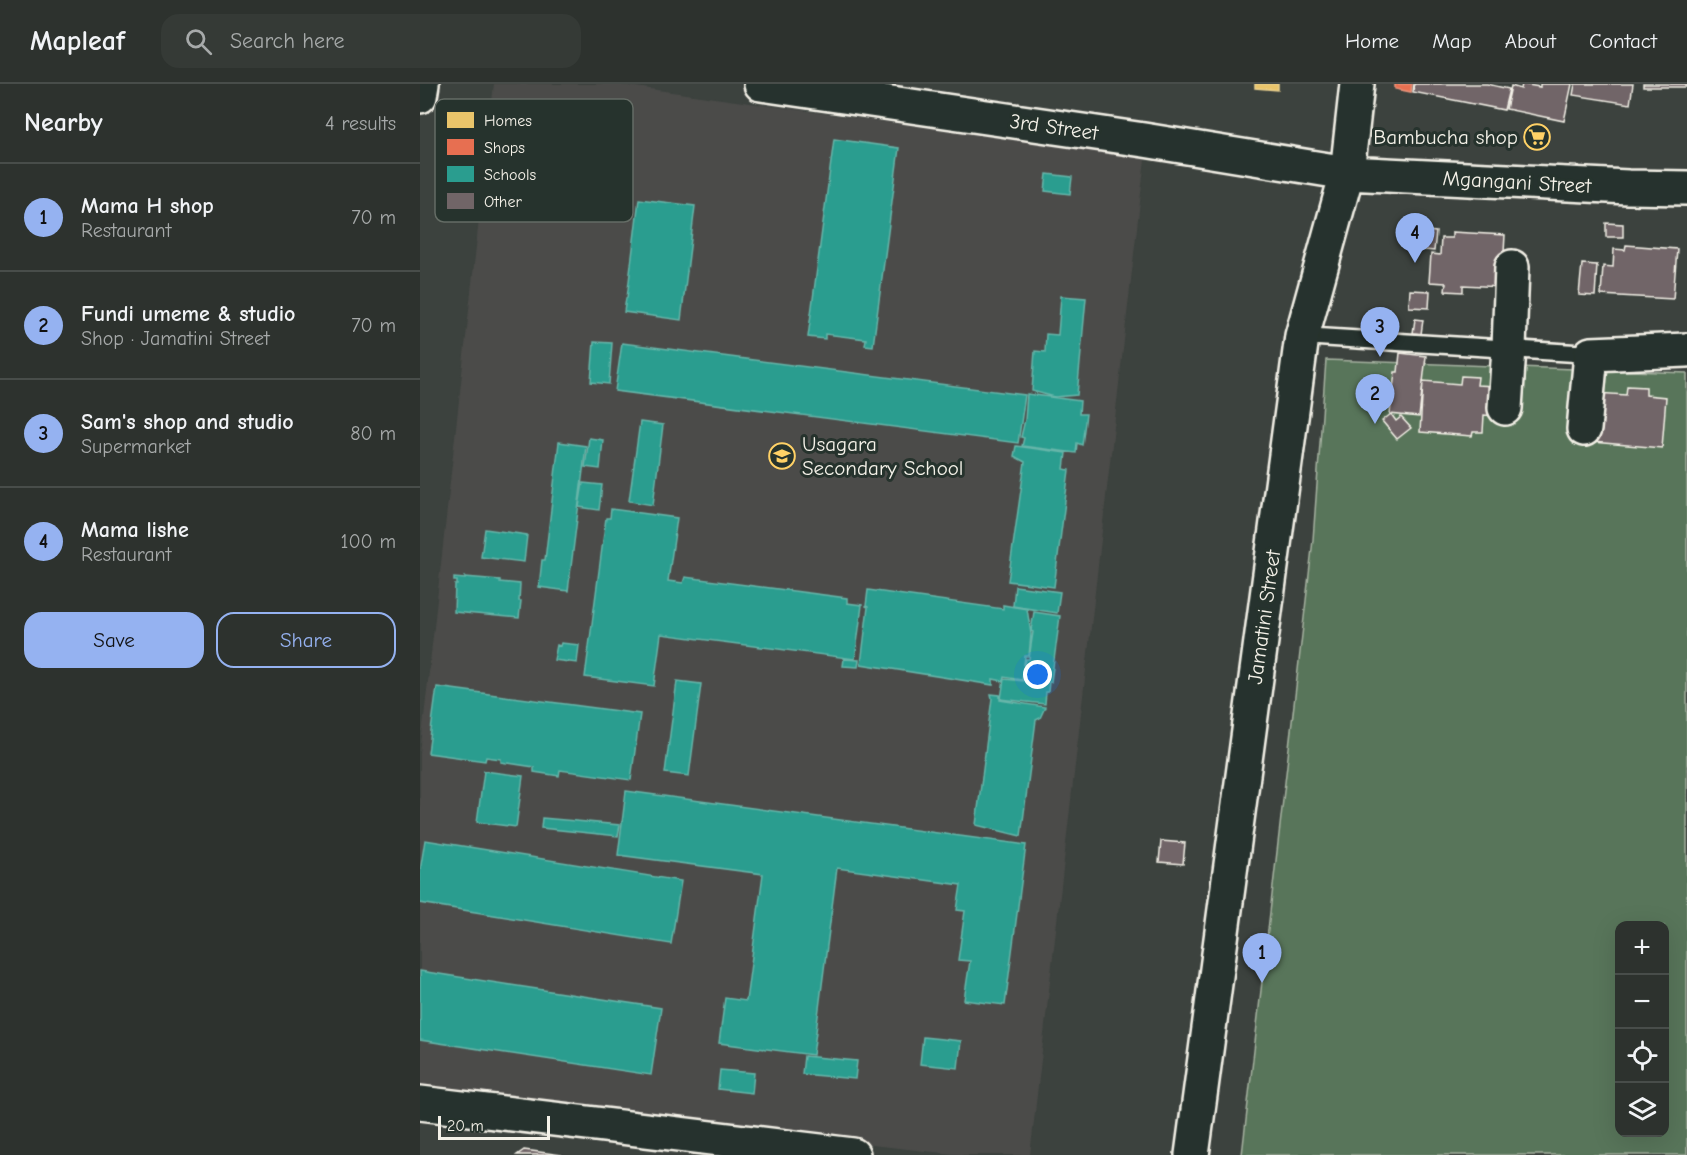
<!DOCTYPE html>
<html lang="en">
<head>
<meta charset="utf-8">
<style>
	:root { --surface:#2d322e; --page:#353a36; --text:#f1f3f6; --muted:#a7aaaa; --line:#484d4a; --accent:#95b2f1 }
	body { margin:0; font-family:"Comic Neue",sans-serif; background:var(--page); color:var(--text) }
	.controls { position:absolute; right:18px; bottom:18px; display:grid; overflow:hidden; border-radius:12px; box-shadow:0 6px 24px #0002 }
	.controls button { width:54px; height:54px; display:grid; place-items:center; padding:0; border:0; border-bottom:2px solid var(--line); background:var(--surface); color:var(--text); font:30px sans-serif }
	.scale { position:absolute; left:18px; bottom:15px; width:112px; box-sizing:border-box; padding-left:6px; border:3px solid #f4f1e8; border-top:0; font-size:16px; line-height:21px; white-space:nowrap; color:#f4f1e8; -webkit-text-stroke:4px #26332d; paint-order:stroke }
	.you { position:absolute; left:618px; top:591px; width:21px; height:21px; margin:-15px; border:4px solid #fff; border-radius:50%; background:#1a73e8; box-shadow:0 0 0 9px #1a73e833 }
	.badge { display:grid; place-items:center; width:39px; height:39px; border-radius:50%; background:var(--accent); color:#111; font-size:20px; font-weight:700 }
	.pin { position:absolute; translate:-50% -50px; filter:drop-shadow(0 2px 3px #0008) }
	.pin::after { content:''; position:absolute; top:32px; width:21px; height:18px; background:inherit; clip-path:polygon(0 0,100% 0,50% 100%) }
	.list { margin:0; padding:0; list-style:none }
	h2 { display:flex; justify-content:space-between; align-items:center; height:78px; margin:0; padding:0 24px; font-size:26px }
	h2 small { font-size:20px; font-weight:400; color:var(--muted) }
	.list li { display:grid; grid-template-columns:39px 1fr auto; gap:18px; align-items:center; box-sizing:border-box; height:108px; padding:0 24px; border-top:2px solid var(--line) }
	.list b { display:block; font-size:22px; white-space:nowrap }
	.list p { margin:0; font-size:20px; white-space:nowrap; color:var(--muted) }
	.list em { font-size:20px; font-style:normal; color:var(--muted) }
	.actions { display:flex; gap:12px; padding:18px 24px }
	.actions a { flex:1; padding:14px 0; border:2px solid var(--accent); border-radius:18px; text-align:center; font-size:21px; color:var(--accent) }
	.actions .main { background:var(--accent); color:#111 }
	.icon { flex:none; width:33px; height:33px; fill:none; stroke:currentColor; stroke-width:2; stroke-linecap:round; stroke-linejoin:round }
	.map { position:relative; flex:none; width:1267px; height:1071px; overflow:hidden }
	header { display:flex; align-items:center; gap:36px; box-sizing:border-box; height:84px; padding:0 30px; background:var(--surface); border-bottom:2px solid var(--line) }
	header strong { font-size:28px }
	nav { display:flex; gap:33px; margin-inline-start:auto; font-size:21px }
	.search { width:420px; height:54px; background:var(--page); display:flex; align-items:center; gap:15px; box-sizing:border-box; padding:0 21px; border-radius:18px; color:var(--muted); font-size:22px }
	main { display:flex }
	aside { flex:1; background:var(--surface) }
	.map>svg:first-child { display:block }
	.built { fill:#4c4c4a }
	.green { fill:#59745a; stroke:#a6b2a1; stroke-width:1.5; fill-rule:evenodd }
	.homes { fill:#e9c46a; stroke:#ecd290; stroke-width:1.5 }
	.shops { fill:#e76f51; stroke:#eb967e; stroke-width:1.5 }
	.schools { fill:#2a9d8f; stroke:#67b6aa; stroke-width:1.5 }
	.building { fill:#716567; stroke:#f4f1e8; stroke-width:1.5 }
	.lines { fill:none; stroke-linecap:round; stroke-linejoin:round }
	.lane-casing { stroke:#f4f1e8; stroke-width:21 }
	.street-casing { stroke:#f4f1e8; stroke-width:38 }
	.lane { stroke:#26332d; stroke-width:16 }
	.street { stroke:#26332d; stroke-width:33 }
	.labels { text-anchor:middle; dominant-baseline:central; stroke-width:6; stroke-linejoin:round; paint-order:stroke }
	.street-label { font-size:21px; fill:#f4f1e8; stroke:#26332d }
	.poi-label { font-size:21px; fill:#f4f1e8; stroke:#26332d; text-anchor:end }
	.key { fill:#26332d; stroke:#646c65; stroke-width:1.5 }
	.key-label { font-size:16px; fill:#f4f1e8 }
</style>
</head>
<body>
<header>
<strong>Mapleaf</strong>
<div class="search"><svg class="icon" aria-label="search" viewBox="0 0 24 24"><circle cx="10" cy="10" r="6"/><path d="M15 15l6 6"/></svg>Search here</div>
<nav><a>Home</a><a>Map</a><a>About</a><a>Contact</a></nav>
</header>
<main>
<aside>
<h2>Nearby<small>4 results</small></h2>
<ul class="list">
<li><span class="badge">1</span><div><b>Mama H shop</b><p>Restaurant</p></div><em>70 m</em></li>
<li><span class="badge">2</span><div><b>Fundi umeme &amp; studio</b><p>Shop · Jamatini Street</p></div><em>70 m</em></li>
<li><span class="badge">3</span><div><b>Sam's shop and studio</b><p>Supermarket</p></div><em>80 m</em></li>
<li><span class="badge">4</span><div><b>Mama lishe</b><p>Restaurant</p></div><em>100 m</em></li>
</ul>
<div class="actions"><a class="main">Save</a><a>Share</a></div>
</aside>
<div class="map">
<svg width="1267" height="1071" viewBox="0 0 1267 1071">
	<rect width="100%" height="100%" fill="#3c423e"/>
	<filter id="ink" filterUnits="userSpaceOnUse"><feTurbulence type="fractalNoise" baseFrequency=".0167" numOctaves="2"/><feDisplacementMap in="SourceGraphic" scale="12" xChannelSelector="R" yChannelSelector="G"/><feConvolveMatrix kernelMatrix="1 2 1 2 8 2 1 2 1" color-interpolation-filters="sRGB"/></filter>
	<g filter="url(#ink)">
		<path class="built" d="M74,0H194L725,74L610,1071H541L0,1010V670Z"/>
		<path class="green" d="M906,276L1267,289V1071H822L893,456ZM1200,842H1244V1048H1200Z"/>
		<path class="homes" d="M835,0H858V6L835,4Z"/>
		<path class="shops" d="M975,0H992L991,8L975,5Z"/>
		<path class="schools" d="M414,55L479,64L453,262L445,261L446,255L405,250V255L388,253Z
			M627,90L652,93L650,110L625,107Z
			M219,115L275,122L261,236L204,228L206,214H207Z
			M641,212L666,214L657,311L635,313L612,307L615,267L625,268L626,250L638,251Z
			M174,258L192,259L189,300L171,298Z
			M202,259L605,311L598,359L195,307Z
			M607,310L660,317L659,330H666L662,361L657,359L656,369L602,362L604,354L601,353L605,336Z
			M220,338L243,341L233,421L209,417Z
			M169,354L183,356L180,385L165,383Z
			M139,358L166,362L148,507L119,503L122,476H125Z
			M596,362L646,369L644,385L649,386L634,503L588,497L605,378L594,372Z
			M163,399L182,401L179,426L159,423Z
			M191,425L257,434L248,497L263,499L265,493L427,514V519L442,521L435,575L241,550L234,602L165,593L186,434H190Z
			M65,445L107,451L104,478L61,473Z
			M45,493L80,496V498L100,500L99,517H101L99,534L34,528L35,501H37V497H34V494L45,495Z
			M595,502L640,508L637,529L593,522Z
			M448,506L583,525V521L607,525L611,550L609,572H605L602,596L584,593L583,597L573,595V601L441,580L448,523L446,522Z
			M614,528L640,532L631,598H629L628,608H626L625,620L581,615L584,595L603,597L606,575H609L613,548L611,547Z
			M141,559L159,561L157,579L134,576L137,561L140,562Z
			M424,575L439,576L438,583L423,582Z
			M257,597L281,600L269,692L245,689Z
			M17,603L220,630L211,696L140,686L139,692L114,688V683L81,678V675L66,673L65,677L8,669Z
			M571,610L580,611V616L625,623L620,634L616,636L601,752L556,741L572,614Z
			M64,687L103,692L96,743L57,738Z
			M206,707L606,761L585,921L544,916L550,877L538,876L545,827L537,826L541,801L417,784L393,971L299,959L305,914L326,917L343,790L198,771Z
			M122,734L200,741L198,752L121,744Z
			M5,756L261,797L251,860L0,819V787Z
			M0,887L241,924L231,991L0,956Z
			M503,953L541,957L538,984L500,980Z
			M384,972L437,977L435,995L382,990Z
			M300,986L334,989L332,1009L298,1005Z"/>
		<path class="building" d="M994,0H1067L1089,5L1084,26L993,8Z
			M1102,0L1120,3V0H1152L1144,37L1086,25L1091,2L1101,5Z
			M1155,0H1213L1210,20L1153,11Z
			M1223,0H1267V3H1223Z
			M1186,139L1203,140V153H1186Z
			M997,146L1016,148L1014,167L996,165Z
			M1032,148L1085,151L1082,203L1043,201V208L1025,207L1026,199L1009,198L1011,170L1020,171L1021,154H1032Z
			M1206,161L1257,165L1253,215L1181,211L1183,182L1193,183L1194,165L1205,166Z
			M1162,180L1177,181L1175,212L1159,211Z
			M990,206L1010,207L1009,224L989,223Z
			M995,235L1003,236L1001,250L993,249Z
			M980,269L1006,272L999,333L970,330L975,288H978Z
			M1041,292L1058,293L1057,301L1076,302L1074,332L1064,331L1063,348H1053L1052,352L1000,348L1003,297L1040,300Z
			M1207,302L1226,303V311L1246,313L1242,364L1172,358L1176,309L1206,311Z
			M971,330L976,337L981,333L991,344L977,355L962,337Z
			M741,757L765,759L763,780L739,778Z
			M104,1066L142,1071H97Z"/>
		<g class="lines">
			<g class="lane-casing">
				<path id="lane" d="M882,252L1171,270"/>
			</g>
			<g class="street-casing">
				<path id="street" d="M341,0L724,56L927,89L1208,103L1267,104
					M0,12L2,0
					M1085,324L1089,264L1092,183
					M1164,345L1171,270L1267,266
					M0,1019L433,1071
					M772,1071L882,252L927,89L937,0"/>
			</g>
			<use href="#lane" class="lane"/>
			<use href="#street" class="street"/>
		</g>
	</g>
	<defs>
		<g id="supermarket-ring" transform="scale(1.35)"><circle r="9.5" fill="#26332d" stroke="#ffd166" stroke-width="1.5"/><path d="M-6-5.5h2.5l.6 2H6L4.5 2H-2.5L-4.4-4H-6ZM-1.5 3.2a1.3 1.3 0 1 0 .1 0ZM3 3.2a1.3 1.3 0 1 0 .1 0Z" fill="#ffd166"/></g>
		<g id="school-ring" transform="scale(1.35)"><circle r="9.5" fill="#26332d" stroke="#ffd166" stroke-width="1.5"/><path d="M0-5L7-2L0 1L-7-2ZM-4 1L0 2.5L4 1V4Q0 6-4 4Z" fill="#ffd166"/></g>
	</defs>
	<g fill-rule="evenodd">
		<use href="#supermarket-ring" x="1117" y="53"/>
		<use href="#school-ring" x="362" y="372"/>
	</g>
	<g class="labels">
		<g class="street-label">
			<text transform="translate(634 43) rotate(8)">3rd Street</text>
			<text transform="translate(1097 98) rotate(3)">Mgangani Street</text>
			<text transform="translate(844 533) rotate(-82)">Jamatini Street</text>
		</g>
		<g class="poi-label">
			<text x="1098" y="53">Bambucha shop</text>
			<text x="382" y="360" text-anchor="start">Usagara<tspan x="382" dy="24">Secondary School</tspan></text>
		</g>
	</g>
	<rect x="15" y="15" width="198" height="123" rx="9" class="key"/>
	<rect x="27" y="28" width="27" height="16" fill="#e9c46a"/>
	<rect x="27" y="55" width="27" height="16" fill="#e76f51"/>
	<rect x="27" y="82" width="27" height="16" fill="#2a9d8f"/>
	<rect x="27" y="109" width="27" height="16" fill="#716567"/>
	<g class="key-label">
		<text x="64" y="42">Homes</text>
		<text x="64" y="69">Shops</text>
		<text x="64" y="96">Schools</text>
		<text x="64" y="123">Other</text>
	</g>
</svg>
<div class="controls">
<button>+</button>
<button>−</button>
<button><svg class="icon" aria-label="locate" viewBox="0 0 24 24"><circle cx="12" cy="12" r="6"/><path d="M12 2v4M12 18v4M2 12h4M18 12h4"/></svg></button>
<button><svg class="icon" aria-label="layers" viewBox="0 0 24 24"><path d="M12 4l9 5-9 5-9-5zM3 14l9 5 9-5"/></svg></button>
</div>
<div class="scale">20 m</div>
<div class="you"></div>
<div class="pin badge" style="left:842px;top:899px">1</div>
<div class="pin badge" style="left:955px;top:340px">2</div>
<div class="pin badge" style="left:960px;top:273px">3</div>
<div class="pin badge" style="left:995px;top:179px">4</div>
</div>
</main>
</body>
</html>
